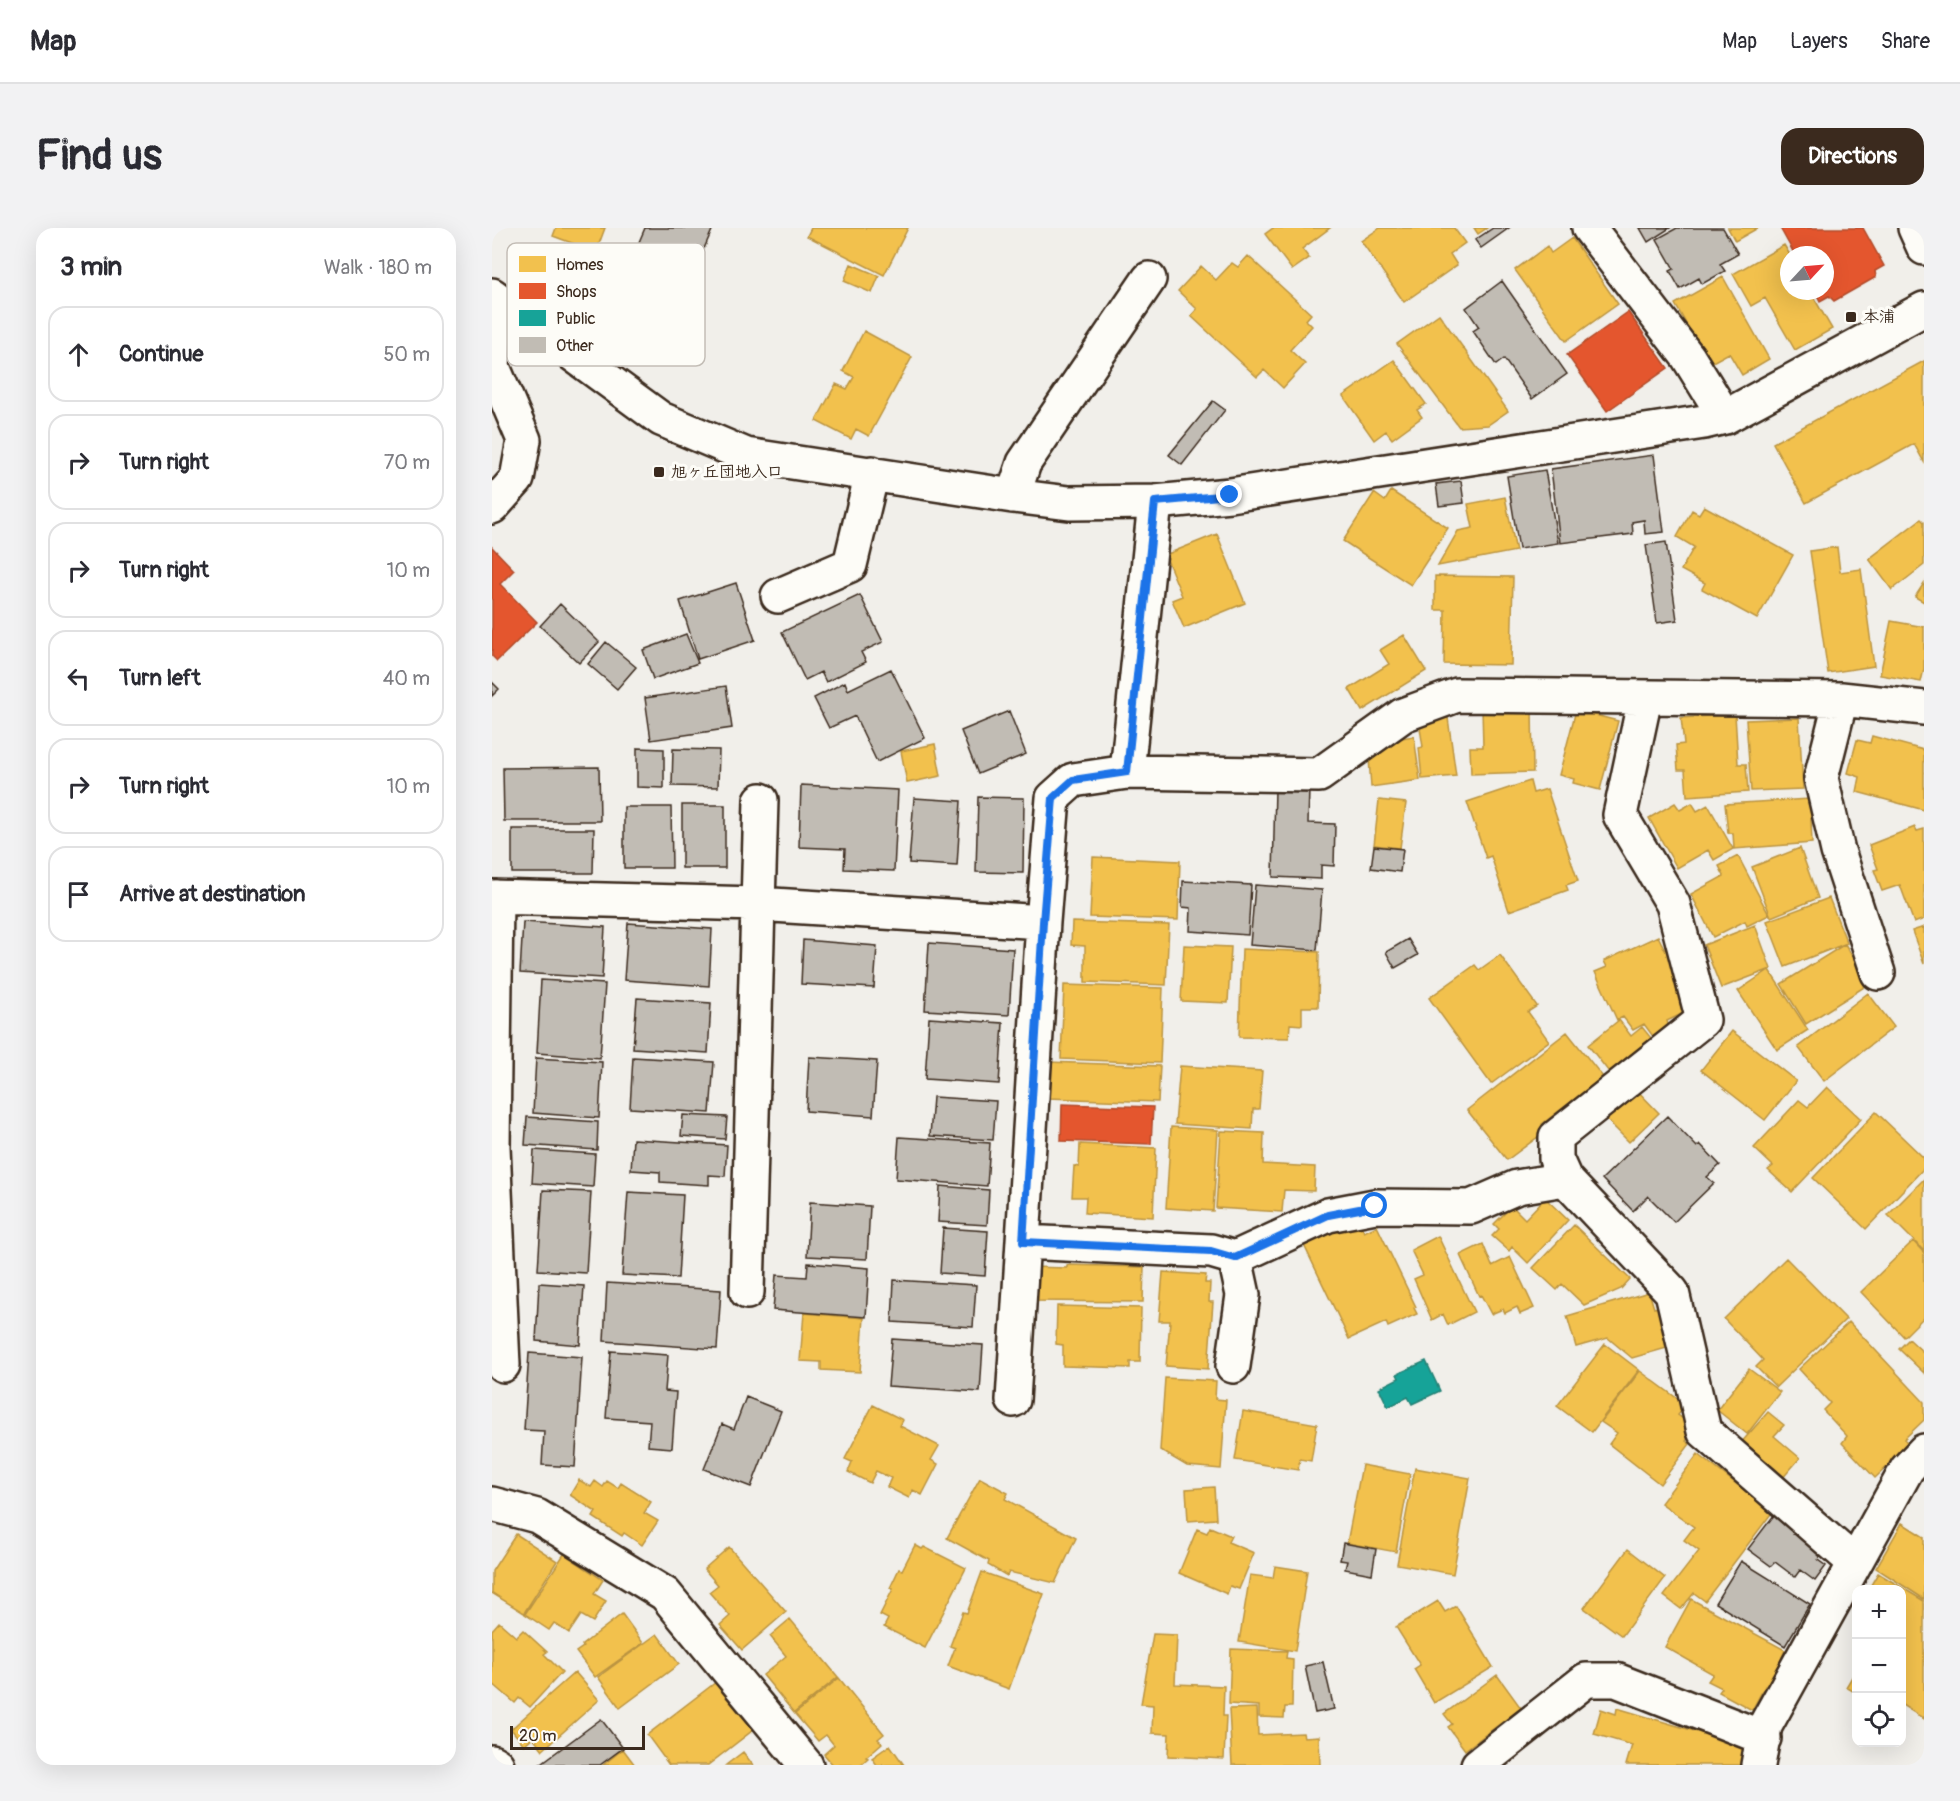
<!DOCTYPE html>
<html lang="en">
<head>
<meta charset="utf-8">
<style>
	:root { --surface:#fff; --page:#f2f2f3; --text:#2b2b33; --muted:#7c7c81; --line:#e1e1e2; --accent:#3b2a1e }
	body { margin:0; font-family:Pangolin,"Klee One",sans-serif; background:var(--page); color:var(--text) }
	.controls { position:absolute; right:18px; bottom:18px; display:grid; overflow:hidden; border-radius:12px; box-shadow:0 6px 24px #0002 }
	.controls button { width:54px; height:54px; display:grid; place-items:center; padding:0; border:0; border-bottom:2px solid var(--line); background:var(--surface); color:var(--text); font:30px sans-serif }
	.compass { position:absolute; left:1288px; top:18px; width:54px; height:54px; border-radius:50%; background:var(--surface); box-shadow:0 6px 24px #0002; rotate:64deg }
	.scale { position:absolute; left:18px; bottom:15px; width:135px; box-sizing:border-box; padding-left:6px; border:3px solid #3b2a1e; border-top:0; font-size:16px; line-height:21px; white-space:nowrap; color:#3b2a1e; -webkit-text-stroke:4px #fdfcf7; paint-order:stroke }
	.stop { position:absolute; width:18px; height:18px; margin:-14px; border:4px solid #1a73e8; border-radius:50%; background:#fff }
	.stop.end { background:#1a73e8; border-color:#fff; box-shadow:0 2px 6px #0008 }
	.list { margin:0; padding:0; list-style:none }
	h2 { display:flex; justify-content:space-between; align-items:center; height:78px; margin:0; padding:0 24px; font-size:26px }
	h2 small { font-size:20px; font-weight:400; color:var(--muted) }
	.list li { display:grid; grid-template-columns:39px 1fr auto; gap:18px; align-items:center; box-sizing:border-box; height:96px; margin:0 12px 12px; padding:0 12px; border:2px solid var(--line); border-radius:18px }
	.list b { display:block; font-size:22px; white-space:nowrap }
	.list em { font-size:20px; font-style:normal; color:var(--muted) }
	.icon { flex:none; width:33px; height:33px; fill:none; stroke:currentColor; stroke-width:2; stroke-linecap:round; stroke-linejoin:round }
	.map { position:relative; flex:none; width:1432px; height:1537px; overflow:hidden; border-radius:18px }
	header { display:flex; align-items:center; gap:36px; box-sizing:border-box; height:84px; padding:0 30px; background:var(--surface); border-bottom:2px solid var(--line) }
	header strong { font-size:28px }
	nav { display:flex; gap:33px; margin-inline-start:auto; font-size:21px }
	.intro { display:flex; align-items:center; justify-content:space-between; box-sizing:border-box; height:144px; padding:0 36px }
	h1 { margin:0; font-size:42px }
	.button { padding:15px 27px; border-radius:18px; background:var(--accent); color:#fff; font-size:21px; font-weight:700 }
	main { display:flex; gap:36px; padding:0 36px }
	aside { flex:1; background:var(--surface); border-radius:18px; box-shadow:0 6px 24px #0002 }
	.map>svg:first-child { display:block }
	.homes { fill:#f2c14e; stroke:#bb9440; stroke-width:1.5 }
	.shops { fill:#e4572e; stroke:#b14a29; stroke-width:1.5 }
	.public { fill:#17a398; stroke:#227f73; stroke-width:1.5 }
	.building { fill:#c1bcb4; stroke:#3b2a1e; stroke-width:1.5 }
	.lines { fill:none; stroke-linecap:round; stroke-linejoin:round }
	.minor-casing { stroke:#3b2a1e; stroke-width:38 }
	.minor { stroke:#fdfcf7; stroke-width:33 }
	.route { stroke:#1a73e8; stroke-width:8 }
	.poi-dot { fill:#3b2a1e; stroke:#fdfcf7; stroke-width:2 }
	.labels { text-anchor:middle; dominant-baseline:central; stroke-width:6; stroke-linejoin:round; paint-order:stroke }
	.poi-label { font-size:16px; font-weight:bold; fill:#3b2a1e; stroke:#fdfcf7; text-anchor:start }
	.key { fill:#fdfcf7; stroke:#c3bdb6; stroke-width:1.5 }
	.key-label { font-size:16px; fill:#3b2a1e }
</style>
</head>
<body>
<header>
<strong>Map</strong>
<nav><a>Map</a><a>Layers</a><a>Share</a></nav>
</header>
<div class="intro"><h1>Find us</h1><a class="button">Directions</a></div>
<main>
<aside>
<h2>3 min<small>Walk · 180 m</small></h2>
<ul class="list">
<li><svg class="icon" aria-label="ahead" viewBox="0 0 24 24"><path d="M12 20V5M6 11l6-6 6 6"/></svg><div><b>Continue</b></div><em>50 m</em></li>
<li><svg class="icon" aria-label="right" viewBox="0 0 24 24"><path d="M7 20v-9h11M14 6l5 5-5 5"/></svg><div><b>Turn right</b></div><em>70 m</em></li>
<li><svg class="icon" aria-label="right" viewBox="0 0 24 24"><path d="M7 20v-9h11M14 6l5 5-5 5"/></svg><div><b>Turn right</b></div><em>10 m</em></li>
<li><svg class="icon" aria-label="left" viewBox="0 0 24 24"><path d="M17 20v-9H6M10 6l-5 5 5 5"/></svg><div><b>Turn left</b></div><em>40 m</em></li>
<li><svg class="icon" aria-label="right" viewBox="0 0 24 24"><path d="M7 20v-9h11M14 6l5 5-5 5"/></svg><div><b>Turn right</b></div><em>10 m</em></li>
<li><svg class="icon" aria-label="arrive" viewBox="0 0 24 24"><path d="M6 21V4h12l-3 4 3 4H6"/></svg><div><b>Arrive at destination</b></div></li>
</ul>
</aside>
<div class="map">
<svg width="1432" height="1537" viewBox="0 0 1432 1537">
	<rect width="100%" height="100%" fill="#f1efea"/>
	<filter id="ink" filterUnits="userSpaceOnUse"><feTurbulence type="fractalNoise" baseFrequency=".0167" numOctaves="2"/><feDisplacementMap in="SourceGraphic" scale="12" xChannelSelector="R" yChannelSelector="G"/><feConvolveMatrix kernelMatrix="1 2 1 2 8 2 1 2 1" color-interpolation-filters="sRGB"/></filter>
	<g filter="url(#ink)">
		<path class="homes" d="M64,0H113L104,24L61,8Z
			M319,0H416L392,47L315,8Z
			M781,0H838L810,21L817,30L800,42L773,6Z
			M888,0H962L973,15L958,26L965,37L912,74L869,13Z
			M982,0H995L986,6Z
			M1236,0H1266L1243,13Z
			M1080,10L1126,76L1074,113L1023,42L1055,18L1059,25Z
			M1292,17L1298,27L1297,63H1318L1340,101L1303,122L1273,70L1259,78L1241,46Z
			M756,28L819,86L814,92L820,98L798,122L813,136L791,160L772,142L765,149L699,88L705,81L686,63L709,38L724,52L740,35L746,39Z
			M359,36L387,48L380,65L352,53Z
			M1231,49L1277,131L1250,147L1237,125L1217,136L1183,76Z
			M947,86L1016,183L996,197L967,199L905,116Z
			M372,103L420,129L377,208L364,201L359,211L324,193L344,156L355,161L362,149L351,143Z
			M902,132L934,176L925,182L930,189L900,211L894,203L882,212L851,168Z
			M1432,133V234L1422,216L1314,275L1281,215Z
			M899,263L956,300L919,357L851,313L882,265L893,273Z
			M1013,269L1024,323L946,338L966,303L981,300L976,276Z
			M1212,278L1301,327L1265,391L1210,361L1213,355L1189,342L1202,319L1185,309L1200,282L1207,286Z
			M1429,291L1432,294V337L1400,362L1377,331Z
			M725,306L753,375L692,400L680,372L690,368L673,327Z
			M1345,319L1348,344L1369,341L1382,438L1336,445L1318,323Z
			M943,348L1021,349L1019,437L952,436L953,382H943Z
			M1432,355V374L1423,369Z
			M1399,393L1432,399V441L1429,454L1388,447Z
			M912,407L934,443L870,483L857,461L897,436L888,422Z
			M1040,479L1041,544L979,546L978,519H991L990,480Z
			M1084,482L1126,493L1108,562L1081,555L1082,551L1067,547Z
			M1243,486L1246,536H1254L1256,564L1195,568L1193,542H1186L1184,517L1192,516L1189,490Z
			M956,490L964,548L930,551L927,520L931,519L927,494Z
			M1307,490L1311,561L1259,563L1254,492Z
			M922,508L928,552L879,559L877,530L903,511Z
			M1380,508L1432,522V582L1365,564L1368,549L1356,545L1365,512L1378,515Z
			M443,516L449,548L415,555L409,523Z
			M1038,553L1041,565L1055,561L1086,653L1074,657L1076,662L1017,683L999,628L994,630L975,574Z
			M1318,571L1320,615L1242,621L1241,605H1236L1233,576Z
			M887,572L914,575L908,620L882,617Z
			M1183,575L1188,582L1200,575L1205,583L1216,577L1241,621L1222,632L1216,622L1185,640L1157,590Z
			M1423,599L1425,603L1432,601V691L1422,695L1408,657L1390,663L1382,642L1386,641L1377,617Z
			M1308,620L1326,670L1279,689L1260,639Z
			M1246,628L1277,687L1255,698L1253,693L1221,709L1199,666L1232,648L1227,638Z
			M601,629L688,633L686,692L598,689Z
			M1337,670L1355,715L1293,739L1275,693Z
			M580,694L677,697L674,757L593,754V718L579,717Z
			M1263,697L1279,741L1229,760L1212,717Z
			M1432,699V736L1420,703Z
			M1166,708L1173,722L1176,720L1199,770L1188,776L1192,785L1175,793L1178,803L1166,815L1152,796L1141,802L1131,789L1125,792L1103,744L1115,739L1112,733Z
			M1353,716L1377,756L1314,796L1289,756Z
			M692,717L739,719L736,775L689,773Z
			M750,721L827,724L826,779H810V797L798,796L797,810L747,809Z
			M1008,727L1045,778L1036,784L1057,813L999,856L937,770L983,737L987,742Z
			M1277,742L1316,802L1285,822L1246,763Z
			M572,757L671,760L668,835L569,831Z
			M1376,765L1402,799L1332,853L1306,819Z
			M1127,792L1139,808L1150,799L1163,815L1120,848L1096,817Z
			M1240,803L1304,853L1273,892L1209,842Z
			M1075,804L1111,849L1050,896L1055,902L1015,932L975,882Z
			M556,834L668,838L666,874L556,870Z
			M688,838L770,843L767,881H761L760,901L683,896Z
			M1138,855L1167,885L1137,914L1108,885Z
			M1335,859L1369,891L1300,964L1276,942L1281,938L1262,920L1307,872L1316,879Z
			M1384,884L1432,930V940L1374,1001L1321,950Z
			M679,899L726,902L721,983L674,980Z
			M729,903L772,905L771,936L823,939L822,963L792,962L790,984L724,980Z
			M588,916L664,920L661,989L593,985L594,969H580L582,938L587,939Z
			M1432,951V1023L1396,987Z
			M1053,970L1076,992L1036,1035L1020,1019L1017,1023L1000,1008L1007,1001L1002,996L1020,978L1033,991Z
			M866,992L872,1004L885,998L924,1079L922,1080L925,1086L896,1099L894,1094L857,1111L812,1017Z
			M1082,997L1138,1051L1129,1061L1092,1077L1070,1056L1065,1062L1041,1040Z
			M946,1008L982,1084L956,1097L951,1086L940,1092L922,1051L931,1047L919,1022Z
			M1421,1013L1432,1025V1089L1412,1109L1369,1064Z
			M991,1016L1000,1038L1018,1029L1042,1080L1028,1086L1025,1079L1013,1085L1011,1081L999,1086L989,1067L987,1068L968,1027Z
			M1294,1030L1354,1091L1284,1159L1264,1139L1271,1132L1232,1091Z
			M575,1037L652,1039L651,1074L539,1073V1039L575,1040Z
			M671,1044L714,1047L713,1055H718L717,1074H721L716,1141L674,1138L678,1093H667Z
			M1157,1064L1162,1080L1166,1079L1178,1119L1140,1130L1116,1110L1084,1119L1075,1088Z
			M565,1078L649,1080L648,1134H638V1140L571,1138V1117L564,1116Z
			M312,1085L372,1090L368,1144L329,1142V1134L308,1133Z
			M1357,1094L1432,1174V1192L1412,1211L1418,1217L1383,1250L1350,1215L1355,1208L1331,1182L1338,1175L1307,1141Z
			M1417,1111L1432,1125V1145L1407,1121Z
			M1113,1116L1147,1142L1100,1204L1065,1178Z
			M1257,1141L1288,1164L1255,1206L1225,1182Z
			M1148,1143L1194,1177L1186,1187L1203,1200L1194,1213L1198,1216L1168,1256L1117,1216L1125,1205L1109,1194Z
			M673,1150L724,1153L723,1171L734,1172L729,1241L695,1238L668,1222Z
			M381,1177L411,1192L408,1198L447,1218L439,1232L446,1236L430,1267L421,1262L417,1270L395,1259L399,1250L384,1243L378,1255L356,1244L360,1234L353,1231Z
			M751,1183L825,1196L819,1233L808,1231L806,1242L743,1232Z
			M1276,1184L1292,1197L1282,1208L1308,1230L1289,1252L1248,1216Z
			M1206,1226L1252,1262L1256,1257L1285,1278L1213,1373L1202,1365L1189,1381L1172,1368L1207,1323L1192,1312L1202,1299L1169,1275Z
			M870,1237L918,1246L904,1324L855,1315Z
			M923,1240L978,1250L961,1346L905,1336Z
			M488,1250L516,1265L513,1271L584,1310L563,1355L517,1344L515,1348L496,1337L497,1333L455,1310Z
			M87,1252L99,1259L103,1253L111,1259L115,1253L126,1260L129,1255L159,1274L152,1285L166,1293L150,1317L132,1305L130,1308L101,1289L104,1284L78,1267Z
			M722,1259L724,1291L696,1293L694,1261Z
			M1410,1295L1432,1309V1371L1384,1340Z
			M718,1299L739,1308L736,1314L762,1325L747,1361L738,1358L735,1366L687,1345L705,1301L715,1305Z
			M24,1306L65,1333L32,1385L0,1365V1343Z
			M423,1317L430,1321L432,1319L474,1340L433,1420L392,1399L396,1391L388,1387L401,1361L398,1360L407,1341L410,1342Z
			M237,1319L294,1384L250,1422L228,1397L238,1388L217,1364L226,1357L212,1341Z
			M1136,1321L1173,1350L1130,1408L1092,1380Z
			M72,1326L111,1352L102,1366L114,1373L101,1394L89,1387L77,1405L62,1395L57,1402L33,1386Z
			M783,1338L815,1343L803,1423L747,1414L758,1347L781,1350Z
			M490,1344L552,1366L517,1461L456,1438L463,1420L458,1418L471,1384L475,1385Z
			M1386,1345L1432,1373V1491L1410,1477V1362H1376Z
			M1199,1371L1293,1422L1290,1429L1299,1434L1282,1463L1273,1458L1260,1482L1227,1464L1230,1460L1216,1453L1221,1446L1173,1419Z
			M946,1373L953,1384L964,1378L1001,1439L942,1475L922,1441L928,1437L904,1399Z
			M130,1386L151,1415L103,1449L84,1424L91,1419L90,1417Z
			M298,1391L346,1449L302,1485L271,1447L294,1428L278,1408Z
			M7,1394L24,1409L31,1402L55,1424L52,1426L70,1444L38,1479L27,1470L23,1475L0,1455V1402Z
			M165,1406L187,1436L128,1480L106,1449Z
			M661,1406L685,1407L683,1456L732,1458L731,1488H734L732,1531L676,1528L677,1506L660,1505L661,1477L649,1476Z
			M739,1421L795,1423L794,1430L801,1431L800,1479H793L792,1490L767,1489V1478L737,1476Z
			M1364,1442V1465L1354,1459Z
			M83,1444L107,1472L51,1522L41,1509L32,1517L19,1501Z
			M1005,1447L1029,1480L973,1522L956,1499L960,1496L952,1486Z
			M347,1450L392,1506L386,1511L390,1515L374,1529L376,1530L368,1537H341L332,1526L342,1517L334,1507L326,1513L303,1486Z
			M228,1451L265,1499L216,1537H177L155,1507Z
			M765,1480L766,1507L811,1505L812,1509L827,1508L828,1537H740L737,1481Z
			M1125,1480L1260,1520L1255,1537H1134L1140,1517L1102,1506L1109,1481L1124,1486Z
			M398,1517L412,1537H385L380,1530Z
			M131,1521L143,1537H111Z
			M251,1524L261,1537H234Z"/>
		<path class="shops" d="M1288,0H1371L1392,38L1383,43L1384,49L1342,73L1337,68L1328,73L1323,63H1333V27H1303Z
			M1136,84L1176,140L1115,183L1075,127Z
			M0,319L22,342L8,356L45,394L5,433L0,428Z
			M570,876L661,879L659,916L569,913Z"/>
		<path class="public" d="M934,1133L948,1163L920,1176L916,1169L896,1179L887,1160L907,1150L905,1146Z"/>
		<path class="building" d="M153,0H221L204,39L147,14Z
			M1001,0H1017L989,20L983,12Z
			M1148,0H1178L1156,14Z
			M1185,0H1231L1246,26L1228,36L1233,43L1210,56L1207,50L1188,61L1178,43L1182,41L1165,11Z
			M1010,53L1075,146L1040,171L1012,131L1004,137L981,103L987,99L974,80Z
			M721,173L733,182L690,237L677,227Z
			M1162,227L1172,304L1153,306L1152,292L1140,294L1141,306L1068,315L1059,241Z
			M1053,242L1066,315L1027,321L1015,248Z
			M969,253L972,275L947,278L944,256Z
			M1174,314L1185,392L1165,395L1154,317Z
			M244,355L263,412L206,431L188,373Z
			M368,367L391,414L369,424L374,434L334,454L329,444L313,452L290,404Z
			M68,376L107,414L87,435L48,398Z
			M194,406L206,435L161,451L151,422Z
			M114,414L144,439L125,461L96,436Z
			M399,441L433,510L385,534L363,488L337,500L322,470L353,454L356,462Z
			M0,454L7,461L0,468Z
			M234,458L240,500L159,512L153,470Z
			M517,483L534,526L486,546L469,503Z
			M145,520L172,521V560L145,559Z
			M181,521L227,522L226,559L180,558Z
			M107,539L108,593H12L11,540Z
			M309,557L406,562L402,643L352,641L353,621L307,619Z
			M783,561H817L816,595L843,596L842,638L829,637V651L781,649Z
			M486,569L532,570L531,645L484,644Z
			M422,570L469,573L465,638L417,635Z
			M190,577H233V640H190Z
			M132,579H179L180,640H132Z
			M20,601H102L101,645H20Z
			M882,618L911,621L908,644L879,640Z
			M691,653L759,657L756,707L698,703L699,680L690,679Z
			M763,657L830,662L825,722L758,717Z
			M31,694L113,699L110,750L28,745Z
			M136,695L220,701L217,758L132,752Z
			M916,711L926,727L903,740L894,724Z
			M311,712L385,718L382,760L309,756Z
			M437,715L521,721L517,787L433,782Z
			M49,752L113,756L108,830L45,825Z
			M145,770L219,775L216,825L141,820Z
			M437,790L511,795L507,856L433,851Z
			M141,829L222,834L218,885L138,880Z
			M317,829L385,833L381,888L314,883Z
			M44,830L110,834L107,890L41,885Z
			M441,869L504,873L501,912L438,908Z
			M191,887L235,889L233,911L189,908Z
			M1175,888L1205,919L1208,916L1228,937L1215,949L1222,955L1182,994L1156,968L1141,983L1110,951Z
			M35,889L106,894L105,922L33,917Z
			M407,909L498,915L495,958L404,951Z
			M141,911L235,917L233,948L217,947V957L168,954V944L139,942Z
			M42,922L103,926L101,959L40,955Z
			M448,958L497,962L495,997L446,994Z
			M51,962L99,964L94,1045L46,1042Z
			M136,964L191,967L186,1050L130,1047Z
			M318,974L378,978L375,1031L315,1028Z
			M451,1000L496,1003L493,1048L448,1045Z
			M316,1035L377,1040L374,1089L281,1082L284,1047L315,1049Z
			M402,1052L484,1057L481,1099L400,1094Z
			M47,1055L92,1058L88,1117L44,1113Z
			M115,1055L229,1062L225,1121L112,1113Z
			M400,1111L491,1117L488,1164L396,1158Z
			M119,1123L176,1127L173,1163L184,1164L180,1220L156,1218L158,1193L114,1190Z
			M37,1125L90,1129L83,1239L50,1237L52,1203L32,1202Z
			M254,1169L289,1183L259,1259L212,1241L230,1196L242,1201Z
			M1286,1282L1335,1320L1326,1332L1334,1338L1323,1353L1308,1342L1303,1349L1283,1334L1279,1338L1256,1321Z
			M851,1315L884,1321L880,1346L853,1341L855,1333L848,1332Z
			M1249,1333L1318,1376L1293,1418L1223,1375Z
			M831,1434L842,1481L823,1485L813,1438Z
			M109,1491L131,1520L108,1537H47Z"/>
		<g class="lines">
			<g class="minor-casing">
				<path id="minor" d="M1097,0L1196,129L1233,189
					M1423,0L1432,20
					M0,67L169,191L254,227L521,268L577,275L663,274L738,267L1212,194L1233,189L1432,81
					M521,268L532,235L657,51
					M663,274L635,544L827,547L911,487L965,467L1349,471L1432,480
					M0,279L25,251L32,212L1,139L3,105L14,78
					M286,368L358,337L380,245
					M1349,471L1329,550L1346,623L1386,745
					M0,669L265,676L551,694
					M4,669L1,919L11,1137
					M1073,951L1064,931V909L1211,792L1181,676L1128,587L1153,470
					M531,1014L719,1023L743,1030L751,1067L741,1138
					M743,1030L836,987L883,978L979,979L1025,959L1073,951L1180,1064L1212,1203L1363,1335
					M255,1064L269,572
					M521,1172L551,694L561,570L581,552L635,544
					M0,1276L45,1288L173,1366L314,1537
					M0,1534L5,1537
					M986,1537L1094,1452H1124L1272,1510
					M1266,1537L1273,1498L1415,1241L1432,1223"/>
			</g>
			<use href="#minor" class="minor"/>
		</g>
	</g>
	<g class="lines" filter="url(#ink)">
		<path class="route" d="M738,267L663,274L635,544L581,552L561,570L551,694L531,1014L719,1023L743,1030L836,987L883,978"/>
	</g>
	<g class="poi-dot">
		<rect x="1353" y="83" width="12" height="12" rx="3"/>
		<rect x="161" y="238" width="12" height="12" rx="3"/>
	</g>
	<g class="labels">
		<g class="poi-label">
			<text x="1371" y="89">本浦</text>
			<text x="179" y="244">旭ヶ丘団地入口</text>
		</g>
	</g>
	<rect x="15" y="15" width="198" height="123" rx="9" class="key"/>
	<rect x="27" y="28" width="27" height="16" fill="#f2c14e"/>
	<rect x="27" y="55" width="27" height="16" fill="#e4572e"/>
	<rect x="27" y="82" width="27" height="16" fill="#17a398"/>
	<rect x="27" y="109" width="27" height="16" fill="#c1bcb4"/>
	<g class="key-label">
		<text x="64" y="42">Homes</text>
		<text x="64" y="69">Shops</text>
		<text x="64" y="96">Public</text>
		<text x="64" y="123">Other</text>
	</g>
</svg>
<div class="controls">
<button>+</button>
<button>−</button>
<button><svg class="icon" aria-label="locate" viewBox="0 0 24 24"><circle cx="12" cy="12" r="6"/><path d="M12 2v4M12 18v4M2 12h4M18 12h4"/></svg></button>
</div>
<svg class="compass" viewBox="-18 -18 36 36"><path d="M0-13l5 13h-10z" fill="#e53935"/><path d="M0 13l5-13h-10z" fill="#7c7c81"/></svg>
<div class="scale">20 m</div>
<div class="stop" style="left:883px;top:978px"></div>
<div class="stop end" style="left:738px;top:267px"></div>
</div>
</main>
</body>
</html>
